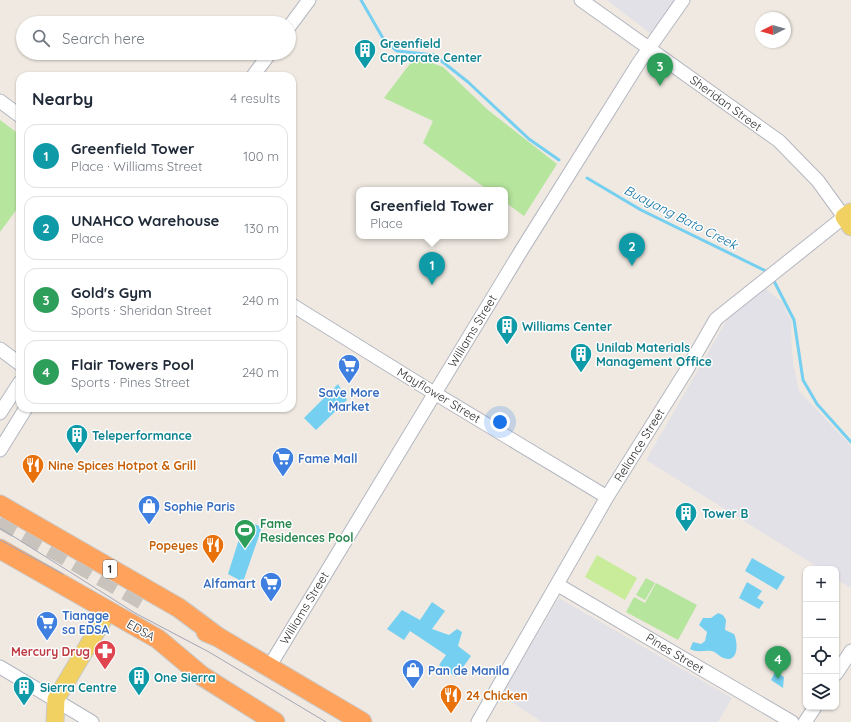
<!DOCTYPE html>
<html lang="en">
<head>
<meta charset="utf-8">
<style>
	:root { --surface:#fff; --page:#f6f6f7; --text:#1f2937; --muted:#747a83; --line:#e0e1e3; --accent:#db2777 }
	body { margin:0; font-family:Quicksand,sans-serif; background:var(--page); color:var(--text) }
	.controls { position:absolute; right:12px; bottom:12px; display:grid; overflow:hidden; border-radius:8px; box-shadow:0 1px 3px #0004 }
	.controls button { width:36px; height:36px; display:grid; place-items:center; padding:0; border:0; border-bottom:1px solid var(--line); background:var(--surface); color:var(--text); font:20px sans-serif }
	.compass { position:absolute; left:755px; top:12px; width:36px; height:36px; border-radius:50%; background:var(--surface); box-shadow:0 1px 3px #0004; rotate:265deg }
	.you { position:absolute; left:500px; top:422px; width:14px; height:14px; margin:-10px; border:3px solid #fff; border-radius:50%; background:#1a73e8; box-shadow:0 0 0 6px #1a73e833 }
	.badge { display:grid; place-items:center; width:26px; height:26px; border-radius:50%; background:var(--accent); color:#fff; font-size:13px; font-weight:700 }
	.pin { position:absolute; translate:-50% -33px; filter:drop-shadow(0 1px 2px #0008) }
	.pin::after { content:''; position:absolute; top:21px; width:14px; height:12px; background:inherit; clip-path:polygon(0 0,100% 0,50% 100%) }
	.popup { position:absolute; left:356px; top:187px; width:152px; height:52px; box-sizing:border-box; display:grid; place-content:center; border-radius:8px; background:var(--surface); filter:drop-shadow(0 1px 3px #0005); font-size:13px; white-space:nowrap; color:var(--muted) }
	.popup b { font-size:15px; color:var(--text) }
	.popup::after { content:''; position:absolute; left:50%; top:100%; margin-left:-8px; border:8px solid transparent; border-top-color:var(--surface) }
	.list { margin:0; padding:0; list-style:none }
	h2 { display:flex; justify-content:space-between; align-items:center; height:52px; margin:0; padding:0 16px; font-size:17px }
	h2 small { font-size:13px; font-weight:400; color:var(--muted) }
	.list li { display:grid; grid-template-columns:26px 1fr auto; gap:12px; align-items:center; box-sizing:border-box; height:64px; margin:0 8px 8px; padding:0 8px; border:1px solid var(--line); border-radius:12px }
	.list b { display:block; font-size:15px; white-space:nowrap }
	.list p { margin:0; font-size:13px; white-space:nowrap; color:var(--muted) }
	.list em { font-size:13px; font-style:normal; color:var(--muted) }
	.icon { flex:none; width:22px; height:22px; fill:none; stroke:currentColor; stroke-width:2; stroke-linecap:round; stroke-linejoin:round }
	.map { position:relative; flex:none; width:851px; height:722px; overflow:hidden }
	.search { position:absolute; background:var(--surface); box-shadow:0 1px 3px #0004; left:16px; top:16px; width:280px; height:44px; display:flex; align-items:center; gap:10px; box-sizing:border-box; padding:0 14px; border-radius:22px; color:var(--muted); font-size:15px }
	.panel { position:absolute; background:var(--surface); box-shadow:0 1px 3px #0004; left:16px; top:72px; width:280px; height:340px; border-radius:12px }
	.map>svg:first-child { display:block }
	.industrial { fill:#e3e1e8 }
	.green { fill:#b6e59e }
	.pitch { fill:#c9ec9a }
	.water { fill:#75cff0 }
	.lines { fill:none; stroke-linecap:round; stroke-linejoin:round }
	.stream { stroke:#75cff0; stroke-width:3 }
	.highway-tunnel { stroke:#c8c4bd; stroke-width:19; stroke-dasharray:19 10; stroke-linecap:butt }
	.minor-casing { stroke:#b4b7c1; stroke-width:15 }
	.major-casing { stroke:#c9c9c9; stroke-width:19 }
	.highway-casing { stroke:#c9c9c9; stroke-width:21 }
	.minor { stroke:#fff; stroke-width:13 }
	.major { stroke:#f2d163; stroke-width:17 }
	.highway { stroke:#ffa35c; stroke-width:19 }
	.tram { stroke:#a3a6b8; stroke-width:1 }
	.labels { text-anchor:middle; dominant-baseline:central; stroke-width:3; stroke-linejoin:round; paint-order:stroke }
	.shield { fill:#fff; stroke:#6d6d6d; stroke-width:1 }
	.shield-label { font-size:11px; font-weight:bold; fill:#2e2e2e }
	.culture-label { font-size:12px; font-weight:bold; fill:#0d838f; stroke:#fff; text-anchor:start }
	.street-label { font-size:12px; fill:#2e2e2e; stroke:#fff }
	.shop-label { font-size:12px; font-weight:bold; fill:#366cbe; stroke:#fff; text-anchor:start }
	.food-label { font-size:12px; font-weight:bold; fill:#c56008; stroke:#fff; text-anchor:start }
	.leisure-label { font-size:12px; font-weight:bold; fill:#27864d; stroke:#fff; text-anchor:start }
	.health-label { font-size:12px; font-weight:bold; fill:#be3a42; stroke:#fff; text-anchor:end }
	.water-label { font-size:13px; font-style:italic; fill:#0d6fa3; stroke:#fff }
</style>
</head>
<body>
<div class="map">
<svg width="851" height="722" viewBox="0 0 851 722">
	<rect width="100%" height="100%" fill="#efe9e1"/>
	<path class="industrial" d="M607,0H675L651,34Z
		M761,285L782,302L792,323L791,334L793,363L799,391L851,446V588L836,579V569H821L646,460L728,318Z
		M559,598L732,698L718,722H542L501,695Z"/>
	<path class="green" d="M415,57L443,67L488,110L557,164L524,216L505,202V190H488L423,143L433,121L384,98Z
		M0,120L20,135V205L0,232Z
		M646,578L655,583L645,600L636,595Z
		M656,583L697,605L678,640L626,612L634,597L645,603Z"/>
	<path class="pitch" d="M597,555L637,578L625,600L585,577Z"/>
	<path class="water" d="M338,384L347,400L316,430L304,418Z
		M245,520L262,527L243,582L228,574Z
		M752,558L785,577L777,590L745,571Z
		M747,582L762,591L757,598L764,602L759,609L739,598Z
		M432,602L445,611L432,629L449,635L457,629L462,632L458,646L471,656L456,677L439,665L446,655L410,631L404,640L387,629L402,610L420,620Z
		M718,613L723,615L726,620L725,630L734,634C738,641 739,664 724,658C719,657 716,651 711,651C703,650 697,653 690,649L693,642L701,644L705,641L707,632L699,625L703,618H711Z
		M775,672L784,677L783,688L771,680Z"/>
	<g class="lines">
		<path class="stream" d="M361,0L384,40L397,51L434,55L468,82L529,139L559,160
			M587,178L641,210L768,272
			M774,281L794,320L803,380L817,404L851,442"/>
		<path class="highway-tunnel" d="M0,519L144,601"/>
		<g class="minor-casing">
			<path id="minor" d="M289,27L309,0
				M253,76L270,53
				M0,101L20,116
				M292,305L421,385L607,497
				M0,349L20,364
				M0,413L20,382
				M0,450L26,408
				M558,585L792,722
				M0,667L92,722
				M269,667L521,251L638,64L683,0
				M836,674L851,651
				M478,722L607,497L686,371L716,319L844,217L818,181L779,141L581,0
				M805,722L815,707"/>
		</g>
		<g class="major-casing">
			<path id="major" d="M851,212L844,217L851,227
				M55,722L56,699L102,622"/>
		</g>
		<g class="highway-casing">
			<path id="highway" d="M0,505L179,608L218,637
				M0,549L158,639L202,676L275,722
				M206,632L218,637L362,722"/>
		</g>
		<use href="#minor" class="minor"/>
		<use href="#major" class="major"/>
		<use href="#highway" class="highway"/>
		<path class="tram" d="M0,528L135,613L209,652L326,722
			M0,540L63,574"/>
	</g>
	<defs>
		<g id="building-pin" transform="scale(1.15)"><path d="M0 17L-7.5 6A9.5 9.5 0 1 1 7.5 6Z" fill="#0f9aa8" stroke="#fff"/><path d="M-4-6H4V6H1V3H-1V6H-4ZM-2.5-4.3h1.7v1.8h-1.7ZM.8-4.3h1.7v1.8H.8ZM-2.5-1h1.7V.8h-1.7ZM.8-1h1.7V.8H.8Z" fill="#fff"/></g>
		<g id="supermarket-pin" transform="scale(1.15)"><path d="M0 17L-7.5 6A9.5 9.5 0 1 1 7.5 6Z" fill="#3f7fe0" stroke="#fff"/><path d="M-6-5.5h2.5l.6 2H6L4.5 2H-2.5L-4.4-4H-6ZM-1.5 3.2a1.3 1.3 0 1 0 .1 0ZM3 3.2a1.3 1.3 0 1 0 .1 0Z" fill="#fff"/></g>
		<g id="restaurant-pin" transform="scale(1.15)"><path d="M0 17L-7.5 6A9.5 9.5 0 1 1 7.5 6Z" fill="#e8710a" stroke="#fff"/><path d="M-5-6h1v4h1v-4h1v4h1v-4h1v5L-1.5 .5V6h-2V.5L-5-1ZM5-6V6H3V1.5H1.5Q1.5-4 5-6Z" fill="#fff"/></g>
		<g id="shop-pin" transform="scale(1.15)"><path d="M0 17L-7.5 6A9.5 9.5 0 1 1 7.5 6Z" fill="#3f7fe0" stroke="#fff"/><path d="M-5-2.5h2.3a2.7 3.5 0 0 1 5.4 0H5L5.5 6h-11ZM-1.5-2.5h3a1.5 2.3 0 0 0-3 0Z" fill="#fff"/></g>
		<g id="stadium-pin" transform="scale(1.15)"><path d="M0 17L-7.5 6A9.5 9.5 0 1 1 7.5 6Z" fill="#2e9e5b" stroke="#fff"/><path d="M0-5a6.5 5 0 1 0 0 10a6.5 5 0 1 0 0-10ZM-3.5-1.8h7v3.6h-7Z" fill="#fff"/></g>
		<g id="pharmacy-pin" transform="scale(1.15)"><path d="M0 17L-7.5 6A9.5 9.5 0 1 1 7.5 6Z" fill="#e0444e" stroke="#fff"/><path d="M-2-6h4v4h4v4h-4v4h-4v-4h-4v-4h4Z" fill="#fff"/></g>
	</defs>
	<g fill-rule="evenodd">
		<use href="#building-pin" x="365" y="50"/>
		<use href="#building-pin" x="507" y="326"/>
		<use href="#building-pin" x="581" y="354"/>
		<use href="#supermarket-pin" x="349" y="365"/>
		<use href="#building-pin" x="77" y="435"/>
		<use href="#supermarket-pin" x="283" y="458"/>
		<use href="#restaurant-pin" x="33" y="465"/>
		<use href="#shop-pin" x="149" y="506"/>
		<use href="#building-pin" x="686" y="513"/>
		<use href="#stadium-pin" x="245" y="530"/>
		<use href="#restaurant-pin" x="213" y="545"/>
		<use href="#supermarket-pin" x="271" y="583"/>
		<use href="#supermarket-pin" x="47" y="622"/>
		<use href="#pharmacy-pin" x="105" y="651"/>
		<use href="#shop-pin" x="413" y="670"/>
		<use href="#building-pin" x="139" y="677"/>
		<use href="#building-pin" x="24" y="687"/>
		<use href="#restaurant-pin" x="451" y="695"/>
	</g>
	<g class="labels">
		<rect class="shield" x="103" y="560" width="14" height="18" rx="3"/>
		<g class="shield-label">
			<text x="110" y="569">1</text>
		</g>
		<g class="culture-label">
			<text x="380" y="43">Greenfield<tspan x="380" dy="14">Corporate Center</tspan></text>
			<text x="522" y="326">Williams Center</text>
			<text x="596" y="347">Unilab Materials<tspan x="596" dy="14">Management Office</tspan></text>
			<text x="92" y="435">Teleperformance</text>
			<text x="702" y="513">Tower B</text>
			<text x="154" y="677">One Sierra</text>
			<text x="40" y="687">Sierra Centre</text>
		</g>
		<g class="street-label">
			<text transform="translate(726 103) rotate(36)">Sheridan Street</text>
			<text transform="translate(472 331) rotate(-59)">Williams Street</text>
			<text transform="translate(439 395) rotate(31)">Mayflower Street</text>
			<text transform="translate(639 445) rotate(-58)">Reliance Street</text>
			<text transform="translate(304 608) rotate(-59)">Williams Street</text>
			<text transform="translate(141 630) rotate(30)">EDSA</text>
			<text transform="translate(675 653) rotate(31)">Pines Street</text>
		</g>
		<g class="shop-label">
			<text x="349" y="392" text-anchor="middle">Save More<tspan x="349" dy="14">Market</tspan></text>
			<text x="298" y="458">Fame Mall</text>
			<text x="164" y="506">Sophie Paris</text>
			<text x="256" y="583" text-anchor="end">Alfamart</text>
			<text x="62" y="615">Tiangge<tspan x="62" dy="14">sa EDSA</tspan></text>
			<text x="428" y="670">Pan de Manila</text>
		</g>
		<g class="food-label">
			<text x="48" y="465">Nine Spices Hotpot &amp; Grill</text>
			<text x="198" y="545" text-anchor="end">Popeyes</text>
			<text x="466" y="695">24 Chicken</text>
		</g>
		<g class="leisure-label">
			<text x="260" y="523">Fame<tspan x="260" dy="14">Residences Pool</tspan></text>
		</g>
		<g class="health-label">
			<text x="90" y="651">Mercury Drug</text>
		</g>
		<g class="water-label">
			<text transform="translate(681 217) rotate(27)">Buayang Bato Creek</text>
		</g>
	</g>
</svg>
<div class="controls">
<button>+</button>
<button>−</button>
<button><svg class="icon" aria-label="locate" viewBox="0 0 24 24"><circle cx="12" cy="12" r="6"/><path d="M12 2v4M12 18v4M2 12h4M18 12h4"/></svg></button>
<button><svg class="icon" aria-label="layers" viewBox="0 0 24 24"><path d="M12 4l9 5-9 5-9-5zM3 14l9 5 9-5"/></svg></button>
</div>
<svg class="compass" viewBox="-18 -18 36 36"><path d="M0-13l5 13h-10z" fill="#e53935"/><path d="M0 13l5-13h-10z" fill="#747a83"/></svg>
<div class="you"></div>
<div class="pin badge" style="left:432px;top:285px;background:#0f9aa8">1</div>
<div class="popup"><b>Greenfield Tower</b>Place</div>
<div class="pin badge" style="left:632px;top:266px;background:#0f9aa8">2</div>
<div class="pin badge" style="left:660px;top:86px;background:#2e9e5b">3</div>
<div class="pin badge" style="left:778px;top:679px;background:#2e9e5b">4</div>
<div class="search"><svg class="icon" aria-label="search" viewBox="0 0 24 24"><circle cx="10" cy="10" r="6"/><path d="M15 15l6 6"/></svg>Search here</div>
<section class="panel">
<h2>Nearby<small>4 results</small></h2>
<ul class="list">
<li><span class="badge" style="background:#0f9aa8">1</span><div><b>Greenfield Tower</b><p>Place · Williams Street</p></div><em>100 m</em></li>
<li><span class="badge" style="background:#0f9aa8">2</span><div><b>UNAHCO Warehouse</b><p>Place</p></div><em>130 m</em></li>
<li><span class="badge" style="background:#2e9e5b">3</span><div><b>Gold's Gym</b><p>Sports · Sheridan Street</p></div><em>240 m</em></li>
<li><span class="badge" style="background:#2e9e5b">4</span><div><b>Flair Towers Pool</b><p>Sports · Pines Street</p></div><em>240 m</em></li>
</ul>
</section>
</div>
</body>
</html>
